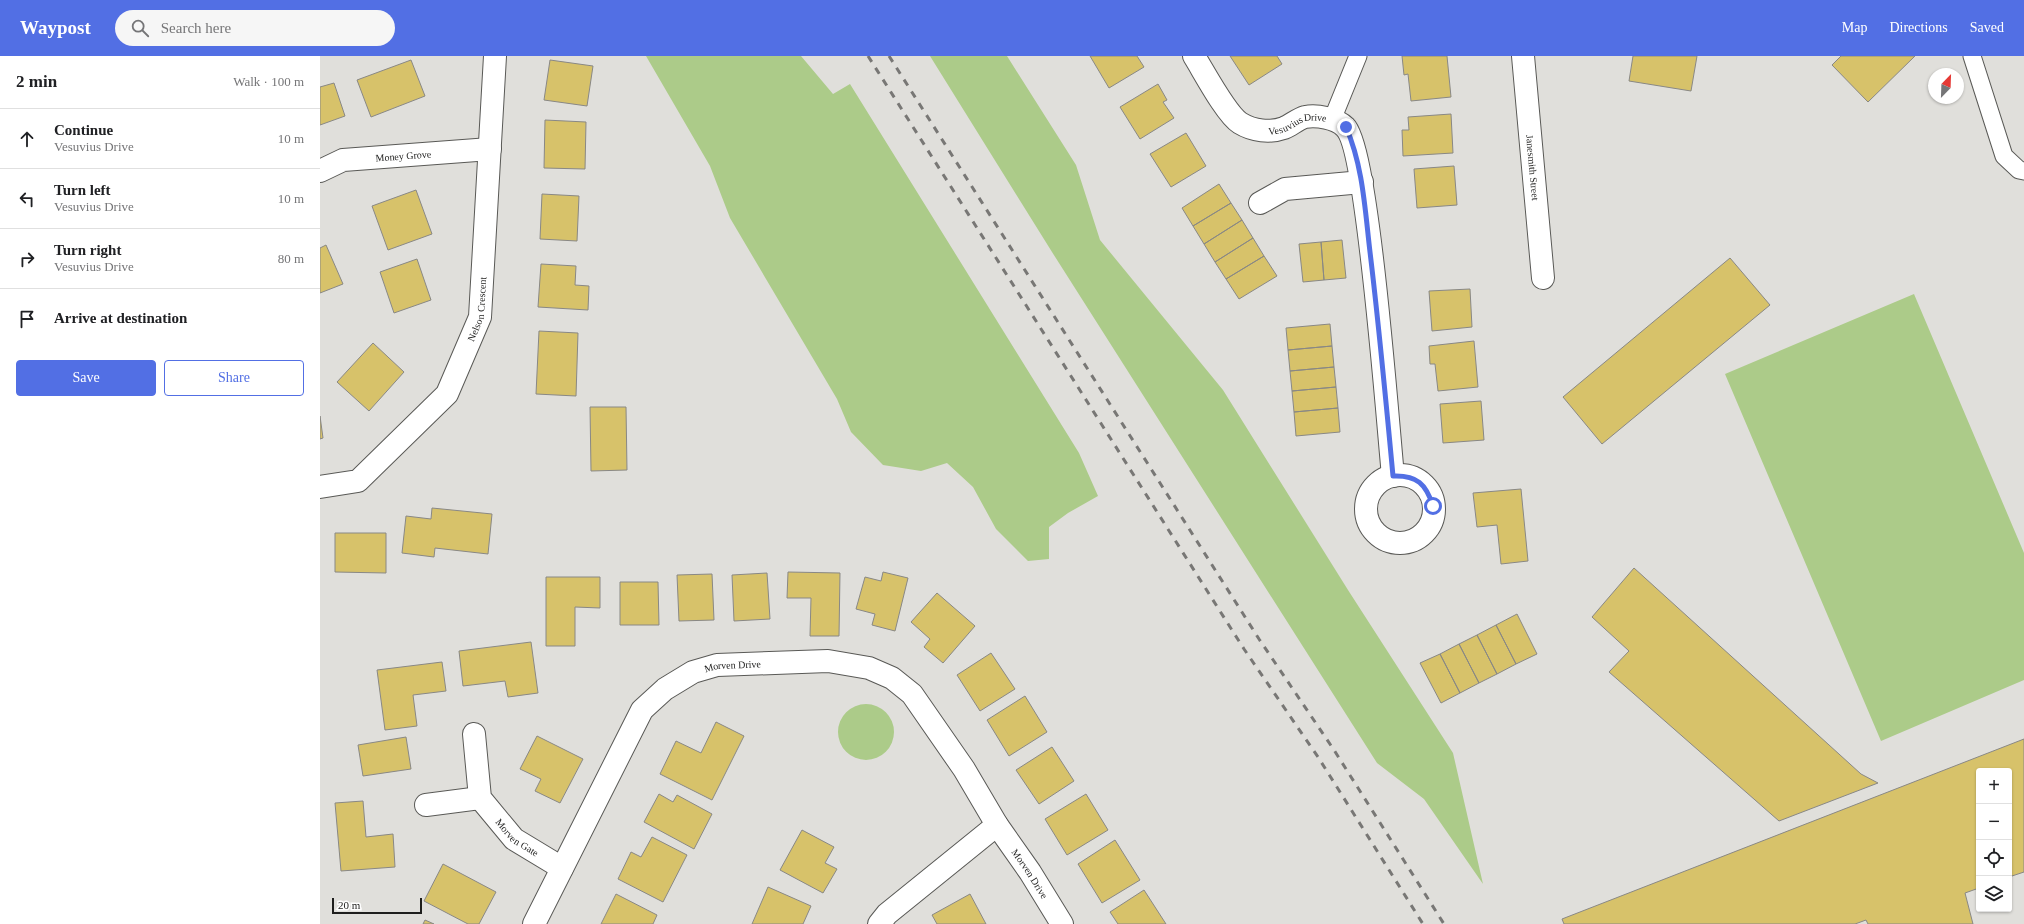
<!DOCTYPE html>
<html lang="en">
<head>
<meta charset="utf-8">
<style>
	:root { --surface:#fff; --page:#f6f6f6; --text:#202124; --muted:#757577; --line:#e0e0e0; --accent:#526fe4 }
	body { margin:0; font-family:"Times New Roman",serif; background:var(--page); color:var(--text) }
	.controls { position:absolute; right:12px; bottom:12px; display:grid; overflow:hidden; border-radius:4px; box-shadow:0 1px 3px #0004 }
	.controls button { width:36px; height:36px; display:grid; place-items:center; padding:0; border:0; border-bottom:1px solid var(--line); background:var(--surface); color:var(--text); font:20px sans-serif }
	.compass { position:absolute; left:1608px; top:12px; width:36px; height:36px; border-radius:50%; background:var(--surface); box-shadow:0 1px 3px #0004; rotate:23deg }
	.scale { position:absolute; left:12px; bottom:10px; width:90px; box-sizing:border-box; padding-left:4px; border:2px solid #1e1e1d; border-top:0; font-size:11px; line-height:14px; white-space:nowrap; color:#1e1e1d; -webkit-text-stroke:3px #fff; paint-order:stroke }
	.stop { position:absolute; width:12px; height:12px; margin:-9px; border:3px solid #526fe4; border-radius:50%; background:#fff }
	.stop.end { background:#526fe4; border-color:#fff; box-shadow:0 1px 4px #0008 }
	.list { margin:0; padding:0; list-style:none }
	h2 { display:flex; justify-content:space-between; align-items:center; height:52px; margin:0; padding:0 16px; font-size:17px }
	h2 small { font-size:13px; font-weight:400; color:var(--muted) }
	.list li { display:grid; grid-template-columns:26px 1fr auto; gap:12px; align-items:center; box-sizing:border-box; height:60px; padding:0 16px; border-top:1px solid var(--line) }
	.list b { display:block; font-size:15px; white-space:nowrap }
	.list p { margin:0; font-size:13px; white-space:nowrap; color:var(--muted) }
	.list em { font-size:13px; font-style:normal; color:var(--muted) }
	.actions { display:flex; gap:8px; padding:12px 16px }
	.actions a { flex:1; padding:9px 0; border:1px solid var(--accent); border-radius:4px; text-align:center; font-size:14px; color:var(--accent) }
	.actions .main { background:var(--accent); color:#fff }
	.icon { flex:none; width:22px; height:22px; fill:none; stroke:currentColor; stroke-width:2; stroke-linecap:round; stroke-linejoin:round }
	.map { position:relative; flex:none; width:1704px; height:868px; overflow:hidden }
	header { display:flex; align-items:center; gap:24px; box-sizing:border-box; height:56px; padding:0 20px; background:var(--accent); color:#fff }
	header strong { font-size:19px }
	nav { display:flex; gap:22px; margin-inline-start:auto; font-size:14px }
	.search { width:280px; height:36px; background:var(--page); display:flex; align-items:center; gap:10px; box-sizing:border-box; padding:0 14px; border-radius:22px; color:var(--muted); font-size:15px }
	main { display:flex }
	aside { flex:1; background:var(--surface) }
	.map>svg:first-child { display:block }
	.green { fill:#accb89 }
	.building { fill:#d7c26a; stroke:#898885 }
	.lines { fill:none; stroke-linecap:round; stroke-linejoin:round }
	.lane-casing { stroke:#595956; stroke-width:19 }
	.street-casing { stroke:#595956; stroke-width:24 }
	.lane { stroke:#fff; stroke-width:17 }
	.street { stroke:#fff; stroke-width:22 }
	.rail { stroke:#787775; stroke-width:3; stroke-dasharray:7 7; stroke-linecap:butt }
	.route { stroke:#526fe4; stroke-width:5 }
	.labels { text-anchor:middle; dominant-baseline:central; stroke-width:3.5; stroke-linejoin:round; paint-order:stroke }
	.street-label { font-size:10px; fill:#1e1e1d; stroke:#fff }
</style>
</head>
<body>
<header>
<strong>Waypost</strong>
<div class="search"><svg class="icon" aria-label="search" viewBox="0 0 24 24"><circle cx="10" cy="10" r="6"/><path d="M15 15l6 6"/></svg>Search here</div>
<nav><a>Map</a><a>Directions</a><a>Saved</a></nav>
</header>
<main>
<aside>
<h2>2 min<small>Walk · 100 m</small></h2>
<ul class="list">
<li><svg class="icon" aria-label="ahead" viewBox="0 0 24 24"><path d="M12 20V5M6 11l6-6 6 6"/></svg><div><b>Continue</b><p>Vesuvius Drive</p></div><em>10 m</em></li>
<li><svg class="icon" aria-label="left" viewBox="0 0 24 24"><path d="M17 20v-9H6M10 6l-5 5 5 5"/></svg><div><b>Turn left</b><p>Vesuvius Drive</p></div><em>10 m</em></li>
<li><svg class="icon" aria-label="right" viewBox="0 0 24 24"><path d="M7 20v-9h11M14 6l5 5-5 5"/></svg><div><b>Turn right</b><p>Vesuvius Drive</p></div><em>80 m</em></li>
<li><svg class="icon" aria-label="arrive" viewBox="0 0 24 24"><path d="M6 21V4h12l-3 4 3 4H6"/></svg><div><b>Arrive at destination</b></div></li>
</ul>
<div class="actions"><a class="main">Save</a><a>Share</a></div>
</aside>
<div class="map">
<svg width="1704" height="868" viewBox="0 0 1704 868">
	<rect width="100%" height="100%" fill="#e0dfdb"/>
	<path class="green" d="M326,0H481L513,38L530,28L759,397L778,440L748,457L729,471V503L708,505L676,473L653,431L627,407L601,415L563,409L531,376L517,343L410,162L390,110Z
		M610,0H687L756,109L780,184L903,334L1028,534L1133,697L1163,828L1104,743L1057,707L732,196Z
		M1594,238L1704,497V624L1561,685L1405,318Z
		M518 676a28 28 0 1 1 56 0a28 28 0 1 1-56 0Z"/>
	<path class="building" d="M770,0H817L824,11L789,32Z
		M910,0H957L962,8L929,29Z
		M1082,0H1127L1131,41L1091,45L1088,18L1084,19Z
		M1313,0H1377L1371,35L1309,25Z
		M1521,0H1595L1548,46L1512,9Z
		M91,4L105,40L51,61L37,24Z
		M230,4L273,10L267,50L224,44Z
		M14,27L25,60L0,69V31Z
		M838,28L847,44L843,46L854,62L820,83L800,51Z
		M1131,58L1133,97L1083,100L1082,74H1089L1088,61Z
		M225,64L266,66L265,113L224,112Z
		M866,77L886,110L851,131L830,98Z
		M1134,110L1137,149L1097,152L1094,113Z
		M899,128L911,147L873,170L862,152Z
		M96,134L112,178L68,194L52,150Z
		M222,138L259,140L257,185L220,183Z
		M911,147L922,164L884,188L873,170Z
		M922,164L933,182L895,206L884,188Z
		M933,182L944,200L906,223L895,206Z
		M1022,184L1026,222L1004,224L1001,186Z
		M1001,186L1004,224L983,226L979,188Z
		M6,189L23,228L0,237V192Z
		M944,200L957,220L919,243L906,223Z
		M1410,202L1450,249L1282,388L1243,341Z
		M97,203L111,244L74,257L60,216Z
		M221,208L256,210L255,229L269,230L268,254L218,251Z
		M1150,233L1152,271L1112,275L1109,235Z
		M1010,268L1012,290L968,294L966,272Z
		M219,275L258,277L256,340L216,338Z
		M1154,285L1158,331L1118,335L1115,308H1110L1109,290Z
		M53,287L84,316L49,355L17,326Z
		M1012,290L1014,311L970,315L968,294Z
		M1014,311L1016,331L972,335L970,315Z
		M1016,331L1018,352L974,356L972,335Z
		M1161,345L1164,384L1123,387L1120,348Z
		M270,351H306L307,414L271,415Z
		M1018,352L1020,376L976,380L974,356Z
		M0,360L3,382L0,383Z
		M1201,433L1208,505L1181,508L1177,469L1157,471L1153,437Z
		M112,452L172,458L168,498L115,492L114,501L82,497L86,460L111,463Z
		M15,477H66V517L15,516Z
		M1314,512L1541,718L1558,727L1459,765L1289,616L1309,595L1272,561Z
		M468,516L520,517L519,580H490L491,542H467Z
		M563,516L588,522L575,575L552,569L555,558L536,553L545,521L561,525Z
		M447,517L450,563L414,565L412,519Z
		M392,518L394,564L359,565L357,519Z
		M226,521H280V552L255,551V590H226Z
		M300,526H338L339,569H300Z
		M617,537L655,570L623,607L604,591L610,583L591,566Z
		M1197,558L1217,598L1196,608L1176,569Z
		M1176,569L1196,608L1177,618L1157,579Z
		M1157,579L1177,618L1159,627L1139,588Z
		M211,586L218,637L188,641L185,625L143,630L139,595Z
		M1139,588L1159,627L1140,637L1120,598Z
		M671,597L695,633L660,655L637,619Z
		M1120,598L1140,637L1121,647L1100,607Z
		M122,606L126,635L93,639L97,670L65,674L57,614Z
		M705,640L727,676L689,700L667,664Z
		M396,666L424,680L392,744L340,718L356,685L381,697Z
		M217,680L263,703L240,747L215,735L221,723L200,713Z
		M86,681L91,713L43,720L38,689Z
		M1704,683V816L1689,821V715H1659V832L1645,837L1653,868H1548L1546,864L1535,868H1244L1242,863Z
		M732,691L754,725L719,748L696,714Z
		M339,738L353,746L357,739L392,758L374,793L324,766Z
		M766,738L788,774L747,799L725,763Z
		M43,745L46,781L73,778L75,811L21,815L15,747Z
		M482,774L514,791L505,807L517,813L503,837L460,814Z
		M332,781L367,799L343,846L298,823L311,796L321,801Z
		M795,784L820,824L782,847L758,808Z
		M123,808L176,836L159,868H148L104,845Z
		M448,831L491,850L483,868H432Z
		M824,834L846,868H798L790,856Z
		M296,838L337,859L333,868H281Z
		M650,838L666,868H617L612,859Z
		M105,864L114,868H103Z"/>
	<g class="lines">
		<g class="lane-casing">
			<path id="lane" d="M1652,0L1684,100L1699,114L1704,115
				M1012,64L1038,0"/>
		</g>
		<g class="street-casing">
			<g id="street">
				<path id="s1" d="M874,0C884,16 906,58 920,67C933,75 950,77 964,72C971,69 978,63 985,61C997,59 1016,62 1025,71C1048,93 1068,371 1073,420"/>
				<path id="s2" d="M1203,0L1223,222"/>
				<path id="s3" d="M0,115L23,104L170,93"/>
				<path d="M940,147L965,133L1042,126"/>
				<circle cx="1080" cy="453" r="34"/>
				<path id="s4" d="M0,431L38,425L127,338L160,261L175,0"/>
				<path id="s5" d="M154,678L160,742L194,783L242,812"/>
				<path d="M106,749L160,742"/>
				<path id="s6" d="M214,868L322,654L345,633L373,616L397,609L508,605L549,612L572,622L592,638L644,713L677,769L710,816L742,868"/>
				<path d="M559,868L567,858L677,769"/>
			</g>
		</g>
		<use href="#lane" class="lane"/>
		<use href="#street" class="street"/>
		<path class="rail" d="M548,0L924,593L998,701L1103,868
			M569,0L939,583L1014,694L1124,868"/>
	</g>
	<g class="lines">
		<path class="route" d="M1026,71C1043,110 1045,154 1050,196C1059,270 1066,345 1073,420C1097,419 1106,428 1113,450"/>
	</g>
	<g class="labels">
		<g class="street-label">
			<text stroke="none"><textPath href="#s1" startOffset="142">Vesuvius Drive</textPath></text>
			<text stroke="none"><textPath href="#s3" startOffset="86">Money Grove</textPath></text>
			<text stroke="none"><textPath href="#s2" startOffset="112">Janesmith Street</textPath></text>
			<text stroke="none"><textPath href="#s4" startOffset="254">Nelson Crescent</textPath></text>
			<text stroke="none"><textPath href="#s6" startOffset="344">Morven Drive</textPath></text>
			<text stroke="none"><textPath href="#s5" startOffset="119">Morven Gate</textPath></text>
			<text stroke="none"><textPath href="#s6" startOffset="747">Morven Drive</textPath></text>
		</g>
	</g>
</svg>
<div class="controls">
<button>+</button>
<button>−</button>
<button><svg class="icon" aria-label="locate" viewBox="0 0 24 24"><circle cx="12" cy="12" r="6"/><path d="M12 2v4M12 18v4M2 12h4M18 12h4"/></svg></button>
<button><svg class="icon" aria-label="layers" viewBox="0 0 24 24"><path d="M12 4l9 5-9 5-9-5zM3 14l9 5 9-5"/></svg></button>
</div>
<svg class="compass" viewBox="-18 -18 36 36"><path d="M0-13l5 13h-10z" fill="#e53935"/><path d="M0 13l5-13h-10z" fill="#757577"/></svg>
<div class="scale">20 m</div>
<div class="stop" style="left:1113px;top:450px"></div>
<div class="stop end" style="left:1026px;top:71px"></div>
</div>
</main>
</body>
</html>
